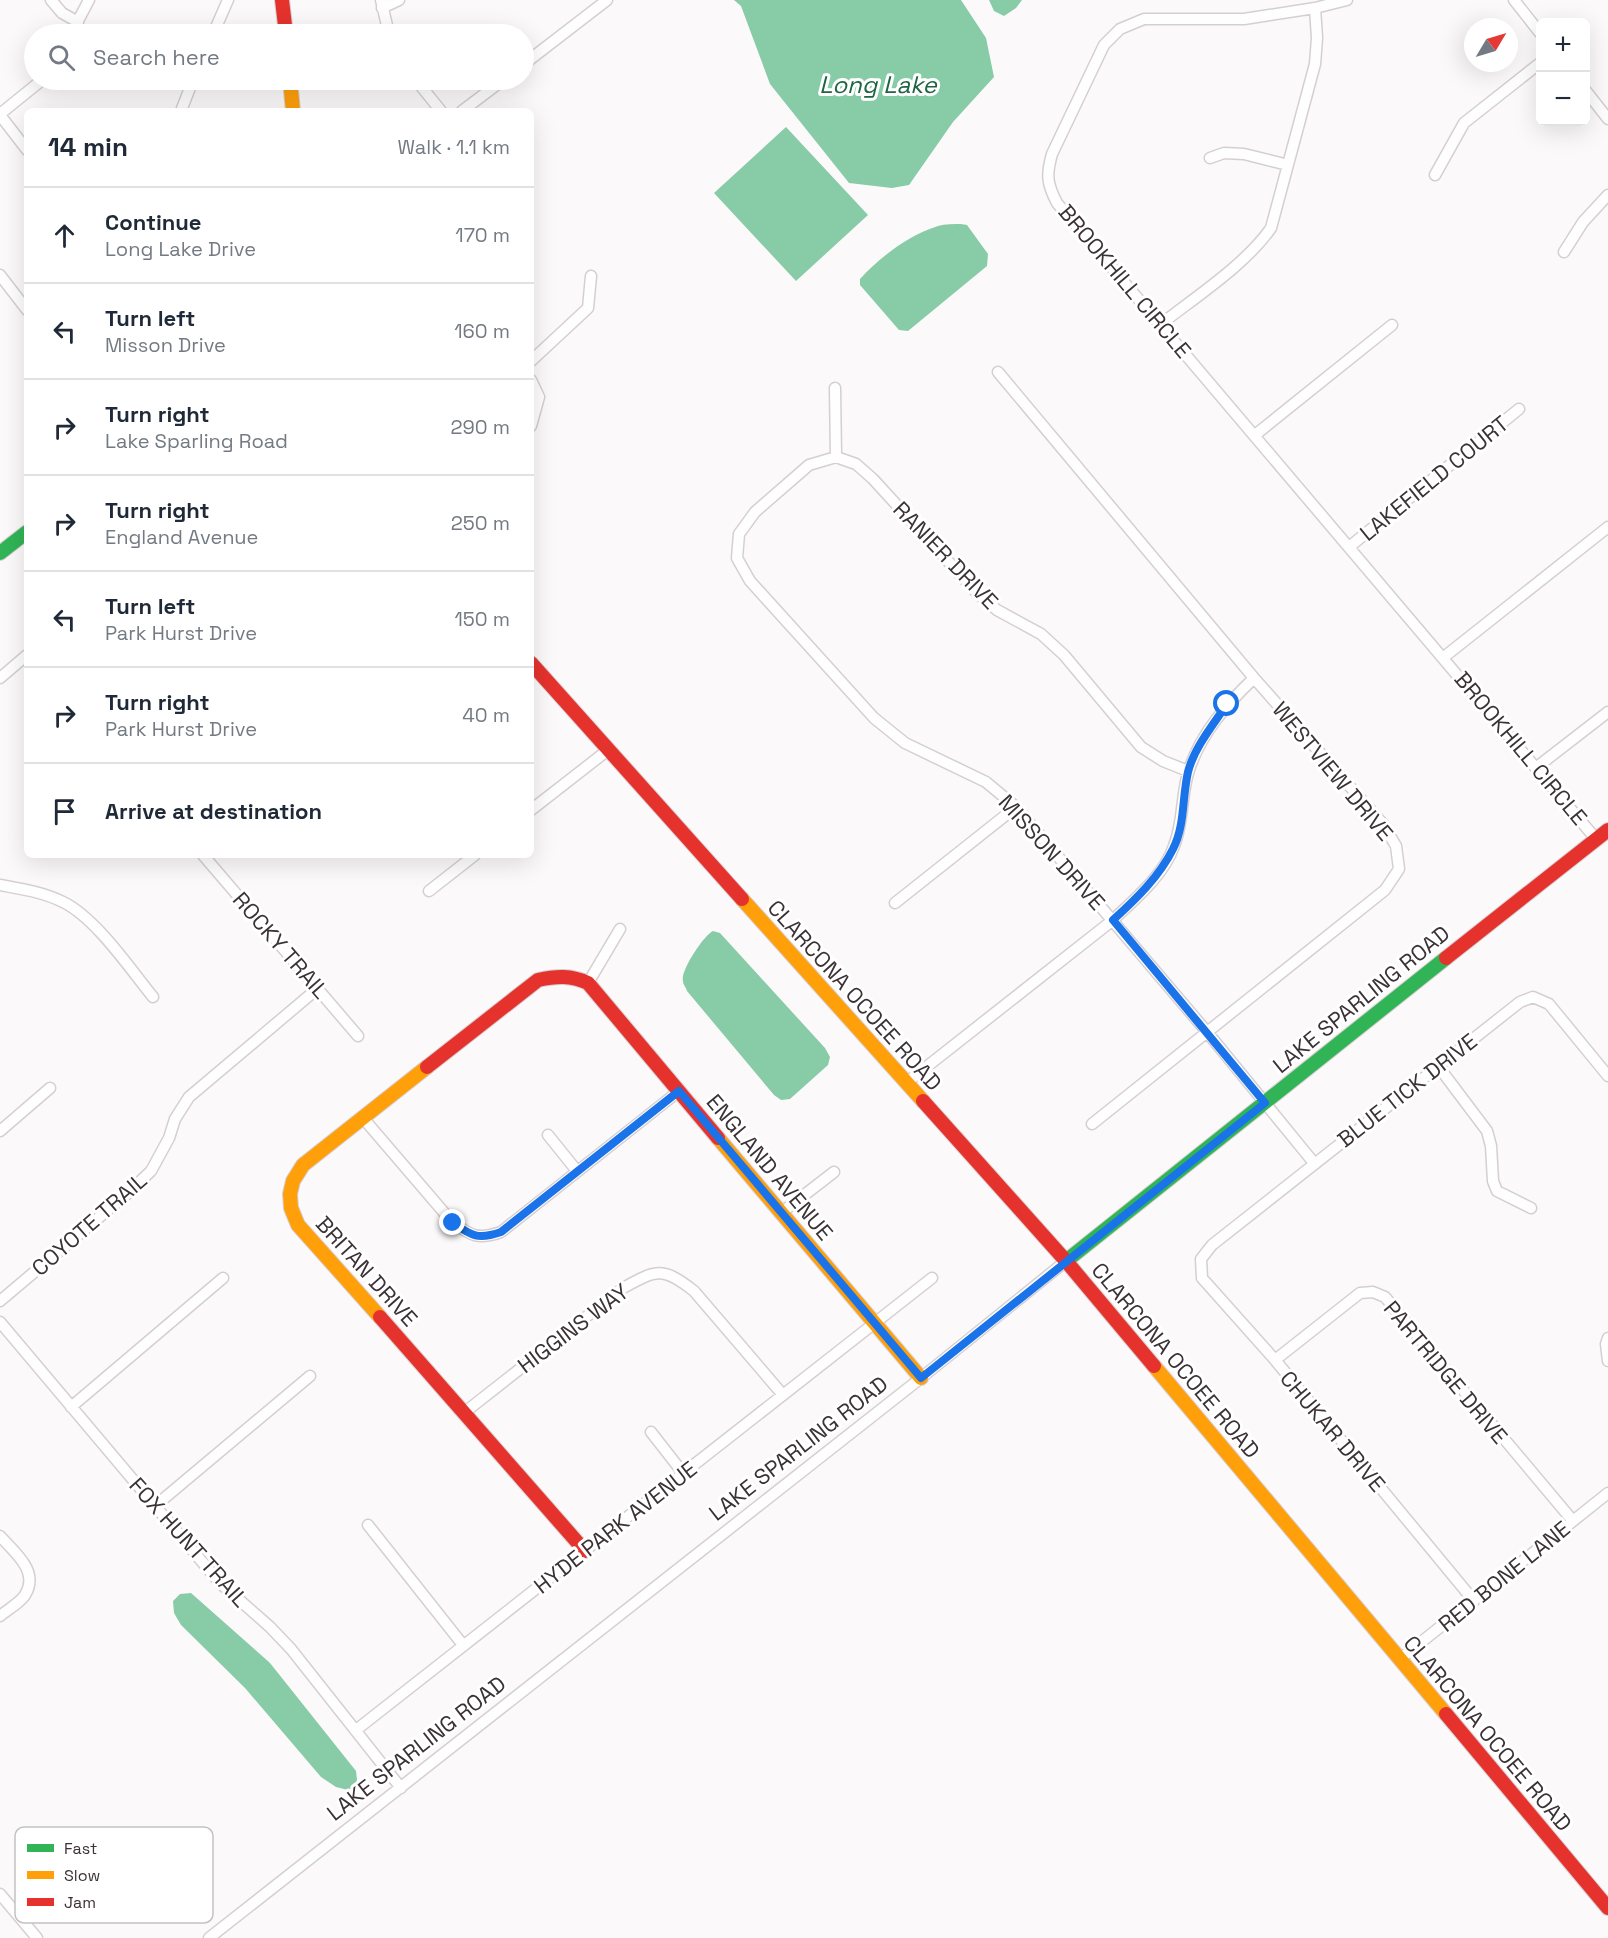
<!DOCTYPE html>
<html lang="en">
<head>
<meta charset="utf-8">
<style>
	:root { --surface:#fff; --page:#f6f6f7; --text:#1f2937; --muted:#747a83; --line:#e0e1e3 }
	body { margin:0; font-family:"Space Grotesk",sans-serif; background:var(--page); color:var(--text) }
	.controls { position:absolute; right:18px; top:18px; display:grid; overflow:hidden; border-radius:9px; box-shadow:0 6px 24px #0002 }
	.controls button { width:54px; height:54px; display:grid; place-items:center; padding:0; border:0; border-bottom:2px solid var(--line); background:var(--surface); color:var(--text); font:30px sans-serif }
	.compass { position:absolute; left:1464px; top:18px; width:54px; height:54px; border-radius:50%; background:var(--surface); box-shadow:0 6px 24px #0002; rotate:52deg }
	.stop { position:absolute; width:18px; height:18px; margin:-14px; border:4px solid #1a73e8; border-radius:50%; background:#fff }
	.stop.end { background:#1a73e8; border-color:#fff; box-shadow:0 2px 6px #0008 }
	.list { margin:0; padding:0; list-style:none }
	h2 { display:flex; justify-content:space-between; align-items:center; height:78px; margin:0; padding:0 24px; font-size:26px }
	h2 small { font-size:20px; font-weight:400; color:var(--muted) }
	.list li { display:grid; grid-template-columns:39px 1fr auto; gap:18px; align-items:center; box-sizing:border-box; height:96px; padding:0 24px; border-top:2px solid var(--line) }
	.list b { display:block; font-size:22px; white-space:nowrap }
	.list p { margin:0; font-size:20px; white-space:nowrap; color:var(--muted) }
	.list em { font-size:20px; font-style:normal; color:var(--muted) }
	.icon { flex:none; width:33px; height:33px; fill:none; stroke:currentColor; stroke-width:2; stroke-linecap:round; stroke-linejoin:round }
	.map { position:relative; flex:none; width:1608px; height:1938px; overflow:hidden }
	.search { position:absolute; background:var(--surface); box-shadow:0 6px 24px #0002; left:24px; top:24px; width:510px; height:66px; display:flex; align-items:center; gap:15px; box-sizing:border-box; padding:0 21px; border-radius:33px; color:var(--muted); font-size:22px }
	.panel { position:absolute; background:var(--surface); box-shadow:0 6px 24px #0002; left:24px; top:108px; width:510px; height:750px; border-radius:9px }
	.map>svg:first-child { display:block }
	.water { fill:#88cba7 }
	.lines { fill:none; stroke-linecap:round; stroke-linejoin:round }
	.street-casing { stroke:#d6cfd2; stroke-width:13 }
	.fast-casing { stroke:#d6cfd2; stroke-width:16 }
	.slow-casing { stroke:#d6cfd2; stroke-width:16 }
	.jam-casing { stroke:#d6cfd2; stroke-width:16 }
	.street { stroke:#fffefe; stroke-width:10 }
	.fast { stroke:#30b455; stroke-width:14 }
	.slow { stroke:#ff9f0a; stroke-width:14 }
	.jam { stroke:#e5322d; stroke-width:14 }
	.route { stroke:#1a73e8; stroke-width:8 }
	.labels { text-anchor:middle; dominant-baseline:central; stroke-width:6; stroke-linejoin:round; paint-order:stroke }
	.street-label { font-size:22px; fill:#3b3136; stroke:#fff }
	.water-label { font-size:24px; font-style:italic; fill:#1f6542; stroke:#fff }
	.key { fill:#fff; stroke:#c4c1c3; stroke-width:1.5 }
	.key-label { font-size:16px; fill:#3b3136 }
</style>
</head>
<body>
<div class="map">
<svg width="1608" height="1938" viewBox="0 0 1608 1938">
	<rect width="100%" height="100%" fill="#fcf9fa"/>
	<path class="water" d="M734,0H961L986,38L994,77L953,122L909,185L892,188L849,183L770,84L741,6Z
		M989,0H1022L1016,8L1004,16L994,11Z
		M786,127L868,215L796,281L714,193Z
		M961,224L967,225L988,254L987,266L908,331L899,330L860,285V279C880,257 909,235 938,226C945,224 954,224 961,224Z
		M713,931L720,933L825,1048L830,1057L828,1065L790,1099L781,1100L774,1095L687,991C686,987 683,985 683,981C680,971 704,935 713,931Z
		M191,1593L270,1663L356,1771L357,1780L354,1787L348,1790L336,1787L321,1777L245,1688L181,1625L174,1613L173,1601L180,1594Z"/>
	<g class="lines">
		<g class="street-casing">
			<path id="street" d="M51,0L62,13L78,22
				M381,0L389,34
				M1347,0L1315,8L1244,19H1144L1120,29L1104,45L1052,154C1046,175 1047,184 1057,203L1596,839
				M1514,0L1540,33
				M382,8L399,0
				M71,34L89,0
				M213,34L228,0
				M524,64L607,0
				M416,80L441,111
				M1586,91L1608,119
				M181,111L193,80
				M462,111L503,80
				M0,114L42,80
				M0,115L27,150
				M1210,158L1224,153L1244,154L1288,165
				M1435,175L1464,123L1540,63
				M1564,252L1583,222L1608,195
				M0,275L27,310
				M1161,324C1197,296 1246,264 1271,228L1315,64L1317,38L1315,8
				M531,361L588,308L591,276
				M998,372L1254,678L1383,824L1396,846L1399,869L1385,890L1092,1124
				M531,380L539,397L531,426
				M835,388L836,457
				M1255,435L1392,325
				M836,457L809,465L755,512L739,534L737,558L750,581L874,718L905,743L986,782L1016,807L1207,1032L1314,1163
				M836,457L856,464L873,479L977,593L997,610L1041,634L1064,655L1141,747L1163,761L1188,771
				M1349,547L1519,409
				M1444,657L1608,527
				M0,678L27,655
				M1537,767L1608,712
				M531,810L608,750
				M203,855L358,1036
				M0,885C22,889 43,892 63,902C96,918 130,969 153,997
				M429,891L475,855
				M895,903L1016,807
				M588,983L620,929
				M1438,1066L1487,1131L1491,1146L1493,1181L1497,1191L1531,1208
				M906,1083L1113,920C1135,899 1164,875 1174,846C1184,821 1181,793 1189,770C1201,733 1227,704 1254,678
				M363,1118L453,1223C472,1236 478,1240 501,1232L679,1091
				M0,1131L50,1088
				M548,1135L577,1171
				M781,1213L834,1172
				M0,1301L128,1193L151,1171L169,1138L175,1119L189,1097L317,989
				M0,1322L220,1583L270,1627L291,1649L401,1788
				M1608,1338L1606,1344L1608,1361
				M1275,1360L1360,1293L1373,1292L1385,1297L1573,1521
				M71,1407L223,1278
				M465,1412L623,1288C656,1270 662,1266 694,1291L783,1395
				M651,1432L683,1473
				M155,1506L310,1376
				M368,1525L463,1645
				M0,1536C14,1552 40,1571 25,1595C20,1603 7,1610 0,1616
				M1474,1601L1275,1360L1202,1278L1201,1259L1212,1245L1520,1002L1533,997L1549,1004L1608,1076
				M1400,1659L1608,1493
				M356,1730L932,1278
				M0,1894L37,1938
				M209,1938L921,1378L1066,1261"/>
		</g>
		<g class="fast-casing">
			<path id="fast" d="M0,553L27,532
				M1066,1261L1446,958"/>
		</g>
		<g class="slow-casing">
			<path id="slow" d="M290,80L293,111
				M742,899L923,1101
				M718,1138L921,1378
				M380,1317L298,1225L291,1208L290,1194L293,1181L303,1165L427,1067
				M1154,1366L1446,1714"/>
		</g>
		<g class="jam-casing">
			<path id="jam" d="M282,0L286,34
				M531,663L742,899
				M1446,958L1608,830
				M427,1067L538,980C556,976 571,975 588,983L718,1138
				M923,1101L1066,1261L1154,1366
				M380,1317L585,1551
				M1446,1714L1608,1908"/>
		</g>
		<use href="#street" class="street"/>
		<use href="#fast" class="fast"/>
		<use href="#slow" class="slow"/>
		<use href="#jam" class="jam"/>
	</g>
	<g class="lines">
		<path class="route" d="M453,1223C472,1236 478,1240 501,1232L679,1091L921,1378L1265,1103L1113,920C1136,899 1159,877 1173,849C1185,826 1182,798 1188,772C1194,748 1213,725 1227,704"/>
	</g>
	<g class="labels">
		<g class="street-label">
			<text transform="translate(1125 281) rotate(50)">BROOKHILL CIRCLE</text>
			<text transform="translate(1434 478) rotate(-39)">LAKEFIELD COURT</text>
			<text transform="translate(946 555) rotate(46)">RANIER DRIVE</text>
			<text transform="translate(1521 748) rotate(50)">BROOKHILL CIRCLE</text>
			<text transform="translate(1333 771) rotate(50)">WESTVIEW DRIVE</text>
			<text transform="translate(1052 852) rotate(48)">MISSON DRIVE</text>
			<text transform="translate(281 945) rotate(49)">ROCKY TRAIL</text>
			<text transform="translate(855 995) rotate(48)">CLARCONA OCOEE ROAD</text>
			<text transform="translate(1361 999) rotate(-39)">LAKE SPARLING ROAD</text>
			<text transform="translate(1407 1090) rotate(-38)">BLUE TICK DRIVE</text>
			<text transform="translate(770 1167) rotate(50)">ENGLAND AVENUE</text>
			<text transform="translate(89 1224) rotate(-41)">COYOTE TRAIL</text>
			<text transform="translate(367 1271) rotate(48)">BRITAN DRIVE</text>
			<text transform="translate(573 1328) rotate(-37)">HIGGINS WAY</text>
			<text transform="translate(1176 1360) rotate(50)">CLARCONA OCOEE ROAD</text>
			<text transform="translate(1446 1372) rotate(50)">PARTRIDGE DRIVE</text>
			<text transform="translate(1333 1431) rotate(50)">CHUKAR DRIVE</text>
			<text transform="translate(798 1448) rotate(-38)">LAKE SPARLING ROAD</text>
			<text transform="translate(615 1527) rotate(-38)">HYDE PARK AVENUE</text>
			<text transform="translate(189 1542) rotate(48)">FOX HUNT TRAIL</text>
			<text transform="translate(1504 1576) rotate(-39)">RED BONE LANE</text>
			<text transform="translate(1488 1733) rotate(50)">CLARCONA OCOEE ROAD</text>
			<text transform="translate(416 1748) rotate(-38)">LAKE SPARLING ROAD</text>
		</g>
		<g class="water-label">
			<text x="878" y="84">Long Lake</text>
		</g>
	</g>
	<rect x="15" y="1827" width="198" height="96" rx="9" class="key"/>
	<rect x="27" y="1844" width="27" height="8" fill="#30b455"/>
	<rect x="27" y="1871" width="27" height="8" fill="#ff9f0a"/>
	<rect x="27" y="1898" width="27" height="8" fill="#e5322d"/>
	<g class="key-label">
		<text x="64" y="1854">Fast</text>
		<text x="64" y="1881">Slow</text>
		<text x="64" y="1908">Jam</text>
	</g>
</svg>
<div class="controls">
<button>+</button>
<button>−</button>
</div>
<svg class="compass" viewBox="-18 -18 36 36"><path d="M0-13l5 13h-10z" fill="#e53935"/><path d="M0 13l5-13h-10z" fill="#747a83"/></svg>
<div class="stop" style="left:1227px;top:704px"></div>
<div class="stop end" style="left:453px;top:1223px"></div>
<div class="search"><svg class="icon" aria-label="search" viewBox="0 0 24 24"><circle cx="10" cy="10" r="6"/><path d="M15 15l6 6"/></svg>Search here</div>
<section class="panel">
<h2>14 min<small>Walk · 1.1 km</small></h2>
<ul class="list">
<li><svg class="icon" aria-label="ahead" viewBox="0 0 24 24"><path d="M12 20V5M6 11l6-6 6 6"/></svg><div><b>Continue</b><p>Long Lake Drive</p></div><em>170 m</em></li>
<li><svg class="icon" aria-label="left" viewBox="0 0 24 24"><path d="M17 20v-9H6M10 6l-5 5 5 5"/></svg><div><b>Turn left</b><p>Misson Drive</p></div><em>160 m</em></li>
<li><svg class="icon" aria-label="right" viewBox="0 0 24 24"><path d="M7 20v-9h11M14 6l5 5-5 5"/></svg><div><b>Turn right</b><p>Lake Sparling Road</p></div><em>290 m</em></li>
<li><svg class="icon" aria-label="right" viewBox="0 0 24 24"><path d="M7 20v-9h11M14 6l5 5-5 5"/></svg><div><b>Turn right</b><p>England Avenue</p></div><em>250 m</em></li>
<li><svg class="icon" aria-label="left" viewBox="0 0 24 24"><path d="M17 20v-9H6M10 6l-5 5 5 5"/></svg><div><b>Turn left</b><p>Park Hurst Drive</p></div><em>150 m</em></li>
<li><svg class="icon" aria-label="right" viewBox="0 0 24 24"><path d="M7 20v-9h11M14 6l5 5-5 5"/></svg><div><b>Turn right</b><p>Park Hurst Drive</p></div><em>40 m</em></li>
<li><svg class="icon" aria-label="arrive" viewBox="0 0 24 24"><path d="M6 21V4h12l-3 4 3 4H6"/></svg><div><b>Arrive at destination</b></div></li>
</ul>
</section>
</div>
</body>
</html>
